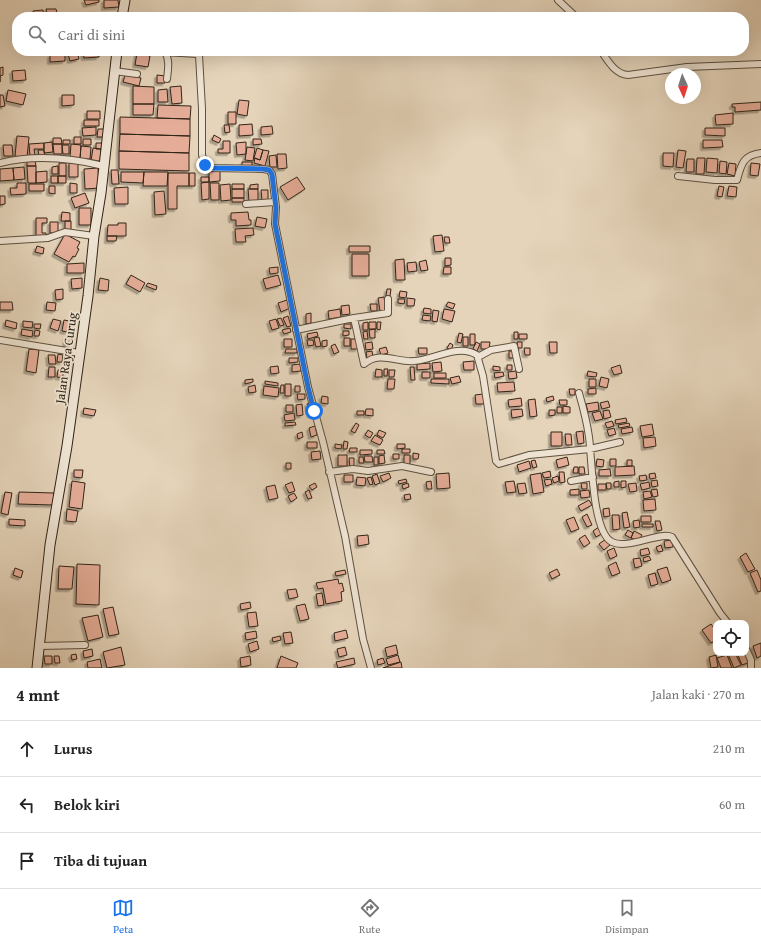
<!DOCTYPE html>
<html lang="id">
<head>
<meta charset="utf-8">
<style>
	:root { --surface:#fff; --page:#f6f6f6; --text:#222; --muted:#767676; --line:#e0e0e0; --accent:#1a73e8 }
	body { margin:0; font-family:"Gentium Book Plus",serif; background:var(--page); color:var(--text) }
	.controls { position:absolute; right:12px; bottom:12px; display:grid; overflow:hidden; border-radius:8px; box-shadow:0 4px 16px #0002 }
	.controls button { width:36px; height:36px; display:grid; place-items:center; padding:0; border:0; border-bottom:1px solid var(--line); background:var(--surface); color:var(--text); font:20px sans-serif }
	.compass { position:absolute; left:665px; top:68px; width:36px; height:36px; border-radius:50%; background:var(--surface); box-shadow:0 4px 16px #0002; rotate:176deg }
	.stop { position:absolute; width:12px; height:12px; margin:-9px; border:3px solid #1a73e8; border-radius:50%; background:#fff }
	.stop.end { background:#1a73e8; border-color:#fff; box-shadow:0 1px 4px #0008 }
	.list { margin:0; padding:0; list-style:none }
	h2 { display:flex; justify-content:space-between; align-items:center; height:52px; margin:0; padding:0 16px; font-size:17px }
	h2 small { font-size:13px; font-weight:400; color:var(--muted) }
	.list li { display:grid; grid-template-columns:26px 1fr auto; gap:12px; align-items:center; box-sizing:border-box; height:56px; padding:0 16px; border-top:1px solid var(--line) }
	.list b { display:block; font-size:15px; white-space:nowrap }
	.list em { font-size:13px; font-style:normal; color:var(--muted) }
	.icon { flex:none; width:22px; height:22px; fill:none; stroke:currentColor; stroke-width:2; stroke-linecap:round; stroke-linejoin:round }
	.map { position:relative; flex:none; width:761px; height:668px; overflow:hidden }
	.search { position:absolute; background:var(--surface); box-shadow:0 4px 16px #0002; left:12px; right:12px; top:12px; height:44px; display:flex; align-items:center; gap:10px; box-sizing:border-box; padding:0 14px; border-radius:16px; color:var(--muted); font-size:15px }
	.sheet { height:220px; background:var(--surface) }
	nav { display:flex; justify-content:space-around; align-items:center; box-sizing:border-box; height:56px; border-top:1px solid var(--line); background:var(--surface); font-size:11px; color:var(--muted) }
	nav a { display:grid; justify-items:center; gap:2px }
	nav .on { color:var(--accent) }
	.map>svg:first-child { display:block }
	.building { fill:#e5ad98; stroke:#312517; filter:url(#shadow) }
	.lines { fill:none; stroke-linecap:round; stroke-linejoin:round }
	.street-casing { stroke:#5e5140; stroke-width:8 }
	.secondary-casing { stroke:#312517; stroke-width:11 }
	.street { stroke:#eee3d2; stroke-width:6 }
	.secondary { stroke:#eee3d2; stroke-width:9 }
	.route { stroke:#1a73e8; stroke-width:5 }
	.labels { text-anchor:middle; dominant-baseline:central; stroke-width:3.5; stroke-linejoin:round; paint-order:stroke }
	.street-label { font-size:13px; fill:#312517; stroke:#eee3d2 }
</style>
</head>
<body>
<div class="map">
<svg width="761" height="668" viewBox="0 0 761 668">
	<defs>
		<filter id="shadow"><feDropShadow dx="-2.5" dy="2.5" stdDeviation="0" flood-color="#0004"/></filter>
	</defs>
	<rect width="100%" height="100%" fill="#e5d4ba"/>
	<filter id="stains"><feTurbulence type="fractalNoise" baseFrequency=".005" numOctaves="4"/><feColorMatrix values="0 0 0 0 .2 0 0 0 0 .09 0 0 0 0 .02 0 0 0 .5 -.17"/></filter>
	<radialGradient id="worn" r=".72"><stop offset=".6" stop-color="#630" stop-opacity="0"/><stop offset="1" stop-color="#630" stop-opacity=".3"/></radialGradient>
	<path class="building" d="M84,0H99V2L86,5Z
		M104,0H118L119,7L104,8Z
		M46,9H56L57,13L47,14Z
		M43,10L44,17H33V11Z
		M57,13V17H45V14Z
		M99,51V57L84,58L83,52Z
		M77,52L79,59L70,61L68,54Z
		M137,53L150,56L148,67L135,65Z
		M65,54V61L50,62V55Z
		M3,67V75L0,76V82V68Z
		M25,70L26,80L13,81L12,71Z
		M125,75L141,78L139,86L123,82Z
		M157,75L166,76L165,83H157Z
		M133,86L154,87V104H133Z
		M181,86L182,103L172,104L170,87Z
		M167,89L168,102H158V90Z
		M8,90L26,94L23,105L6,101Z
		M0,95H3L5,106L0,107Z
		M62,95H74V105L62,106Z
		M239,100L249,101L247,116L237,114Z
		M761,102V110L735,112V107H732V104Z
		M133,104H154L153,115H133Z
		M158,105L191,106L190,119L157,118Z
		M87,111H100V119H87Z
		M228,112H236V124H228Z
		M733,113V124L716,125L715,115Z
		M120,117L190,119V136L120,134Z
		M84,120H99V126H84Z
		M252,124L253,135L239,136V125Z
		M224,125H229L230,132L225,133Z
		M272,126L273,134L261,135V127Z
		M96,127V135L83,136L82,128Z
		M705,128H725V136L705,135Z
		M98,129H105L104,137H97Z
		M120,134L190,136L189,153L119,151Z
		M214,135L221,139L219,143L212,140Z
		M17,136L29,137L27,158L15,156Z
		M74,137H81V144H74Z
		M53,138H61L62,144H53Z
		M83,139H91V145H83Z
		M253,139H261L262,144L253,145Z
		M63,140H70V144H63Z
		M703,140H722L723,147L703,148Z
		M223,141H230V153H218V149H223Z
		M52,142L53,152L44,153V143Z
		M246,142V154L237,155L236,143Z
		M44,143V149H34L35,155L30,156L29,144Z
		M96,143H102V149H96Z
		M53,144H62V154H54Z
		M71,144L81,145L80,159L70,158Z
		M3,145H12L13,156H4Z
		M62,145H69V154H63Z
		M81,146L91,147L90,159H80Z
		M247,147L255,148L253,161L245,160Z
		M93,148L101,149L100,161H91Z
		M257,148L263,150L260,160L254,158Z
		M38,150H44L45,156H39Z
		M263,150L269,151L265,166L254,163L255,158L260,160Z
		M678,150L686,151L683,168L676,167Z
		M119,151L189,153V171L119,169Z
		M663,153H674L673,167L663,166Z
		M277,154H286L287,168L278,169Z
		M276,155L277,167H270L269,156Z
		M697,158H705L704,174H696Z
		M707,158L718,159L717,173L706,172Z
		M687,159H694V172H686Z
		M27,161H35L36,166H27Z
		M720,161L727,162L726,174L719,173Z
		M242,162H252V168L242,167Z
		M59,163H66V176H59Z
		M69,163H78V177H69Z
		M729,163L736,164L735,176L727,174Z
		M751,163L760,164L758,176L750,175Z
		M27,166H36V183H28Z
		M58,166V174H52V167Z
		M24,167L25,179L14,180L13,168Z
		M13,168L14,180L0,181V169Z
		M98,168L99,188L85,189L84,169Z
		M111,170H118L119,184H112Z
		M47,171V182L36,183V172Z
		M220,171V181L209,182V172Z
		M121,172H144L143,183L121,182Z
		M144,172H168L167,186H143Z
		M168,173H189V186H177V209H168Z
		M189,173H195V186H189Z
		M51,176H58V183H51Z
		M58,176H66V183H58Z
		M201,177H209V182H201Z
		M297,177L305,189L288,200L280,187Z
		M209,182V199L202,200L201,183Z
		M17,183H26V194L11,195L10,188H17Z
		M70,183L77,184V193H70Z
		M210,183H219V200H211Z
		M29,184H44V191H29Z
		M230,184L231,200L221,201L220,185Z
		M232,184H244V189H232Z
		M258,184V189H250V185Z
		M49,186H55V194L49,193Z
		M719,186L724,187L722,197L717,196Z
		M729,186L737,187L736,197L727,196Z
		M128,187V204H115L114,188Z
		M232,189H244V198H232Z
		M248,189H258V201H249Z
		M261,190H268V200H262Z
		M164,191L166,214L155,215L154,192Z
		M85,193L89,203L75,208L71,198Z
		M0,196H5V204L0,205Z
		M232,198H244V202H232Z
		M79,208H91V225H79Z
		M62,212L70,213V221H61Z
		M248,212L249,220H251V225L236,226V220H231V213Z
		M257,217L267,219L265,228L255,226Z
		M36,218H47V223H42V233H46V237H36Z
		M65,221H71V231H65Z
		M50,222H58V233H50Z
		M118,223H126V236H107L108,225H118Z
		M253,228L254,235L245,236L246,242H236L235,229Z
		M65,234L80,242L77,248L79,249L75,257L73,256L69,262L54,254Z
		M442,235L444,251L435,252L433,236Z
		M107,236H117L116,241H107Z
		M444,237H449L450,243H445Z
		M37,246L44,248L43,254L35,252Z
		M349,246H370V252H349Z
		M352,254H369V276H352Z
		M445,258H451V265L445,266Z
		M404,259L405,280H396L395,260Z
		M426,260L428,270L421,271L419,262Z
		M416,262L417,271L408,272L407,263Z
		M84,263V273H67V264Z
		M278,267V273L270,274L269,268Z
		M444,267H451V274H443Z
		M131,275L145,283L140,292L126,284Z
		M278,275L281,285L266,289L263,279Z
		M82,278V288L72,289L71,279Z
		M100,278L109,280L108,291L98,290Z
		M148,283L157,286L156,290L146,286Z
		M63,289V299L56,300L55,290Z
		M387,289H391L390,296H386Z
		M400,291L407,292L406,298L399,297Z
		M384,297L386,311H380L378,298Z
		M407,298L415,299L414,306H407Z
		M398,299H405L404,304L398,303Z
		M287,300L290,308L281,312L278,303Z
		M0,302H12L13,310H0Z
		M47,302L56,303L55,311L46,310Z
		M448,302L455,304L453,309L446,306Z
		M370,304H377V311H371Z
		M349,305L350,314L342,315L341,306Z
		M424,308L431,309V314L423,313Z
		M340,309L341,317L329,319L328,311Z
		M444,309L455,311L452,322L442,319Z
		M433,310L439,311L437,322L432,321Z
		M311,313V323L306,324V314Z
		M423,315L431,316L430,321L422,320Z
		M288,316L291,326L287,327L283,318Z
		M281,318L284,325L280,326L277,319Z
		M53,319L61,321L58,331L50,328Z
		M70,319L75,320L73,331L68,330Z
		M276,319L279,328L272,330L269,321Z
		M6,320L17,323L16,329L5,326Z
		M64,320L69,321L67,332L62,331Z
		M23,321L33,322L32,328L23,327Z
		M368,322V330H363V323Z
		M369,322H376V329H369Z
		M377,322H381L380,330L377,329Z
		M34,324H41L40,329L34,328Z
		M344,324H351V329L344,328Z
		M290,328L291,332L284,334L282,330Z
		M22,329L33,331L32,337L21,335Z
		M375,329V338H370L369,330Z
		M35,330L40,331L39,336H34Z
		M343,331H349V335L343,336Z
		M367,331L368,339H364L363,332Z
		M317,332L318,336L308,339L307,334Z
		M514,332H518V339H514Z
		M459,333L463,334L461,343L457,342Z
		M470,334H475V345H470Z
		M519,334H527V339H519Z
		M66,337L72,338L70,346L65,345Z
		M319,337L321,346L316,347L314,338Z
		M463,337H468V346H463Z
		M344,338H350V346H344Z
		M284,339H292V347H284Z
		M351,339H358V349H351Z
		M307,340H313L314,345L308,346Z
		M327,340V346L322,347V341Z
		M372,342L373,349L366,350L365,343Z
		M476,342L480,344L477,351L473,349Z
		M481,342H490L489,349H481Z
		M517,342H522V348H518Z
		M549,342H557V353H550Z
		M450,343L453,345L451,350L447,348Z
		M335,344L339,352L334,354L331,346Z
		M386,347L388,353L381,355L379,349Z
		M418,348H427V354H419Z
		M524,348H530V355H525Z
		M29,349L39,350L36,373L26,371Z
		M286,349H297V353H285Z
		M372,351L373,357L367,358L366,352Z
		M509,351H514V358H509Z
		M58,354L63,355L62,362H57Z
		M48,355H55L56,364H49Z
		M289,358H298V362L289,363Z
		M474,361V370H464L463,362Z
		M441,362L442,371L433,372L432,363Z
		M430,363V369L417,370V364Z
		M300,364L301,371L292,372V365Z
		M507,365H512V370H507Z
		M620,365L622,373L614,375L611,368Z
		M278,366L279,373L271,374L270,367Z
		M493,366L500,367V371L493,370Z
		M49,367H55V377H48Z
		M410,367H414L415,380H411Z
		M376,369L382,370V377H375Z
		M384,369H388L387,376H384Z
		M58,370H63V378L57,377Z
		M389,370H395L394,377H389Z
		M516,371L517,378L509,379L508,372Z
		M588,371L597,373L596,377L587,376Z
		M422,372H430V378H422Z
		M503,372L504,376L495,378L494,373Z
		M434,373H446V378H434Z
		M459,376L461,382L452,384L450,378Z
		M601,377L609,379L607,388L599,386Z
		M253,379V382L245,384V380Z
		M388,379H395L394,389H387Z
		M431,379H449V384L431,383Z
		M589,379H596V387H589Z
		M265,381L278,383V386L265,384Z
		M514,382L515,391L498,392L497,383Z
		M285,384H291V396H285Z
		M255,385L256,392L249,393L248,387Z
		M281,385H284V393H280Z
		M264,386L279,388L278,397L263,395Z
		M295,386H300V392H295Z
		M596,388V394H588V389Z
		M569,389H575V395H570Z
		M297,394H305V399L298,400Z
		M483,394L484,404H476L475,395Z
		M322,396L328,397V404L321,403Z
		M553,396L554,400L547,402L546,398Z
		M521,398L522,406L509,407L508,400Z
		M535,399L537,416L530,417L528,400Z
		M559,400H567V405H560Z
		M608,401L610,407L602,409L600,403Z
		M598,402L599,410L588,412L586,404Z
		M310,403L312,415H310L307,404Z
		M302,404L303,415L297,416L296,405Z
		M286,405H293V412H286Z
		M563,406L570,407V413H563Z
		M557,407H562V413H557Z
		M84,408L96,410L94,416L83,414Z
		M366,409H373V416L365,415Z
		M522,409L523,416L512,418L511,410Z
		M549,410H555V415L549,416Z
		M609,410L611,417L604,419L603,411Z
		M357,411H364V415H357Z
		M600,411L603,419L595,421L592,413Z
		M294,413L295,420L285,421L284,415Z
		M626,418L627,422L616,424L615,420Z
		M612,421L614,426L607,428L605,423Z
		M295,422L296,425L285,426V423Z
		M356,423L359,425L355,433L351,431Z
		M629,423L630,426L619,428L618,425Z
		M652,424L654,435L642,437L640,426Z
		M315,426L317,435L311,437L309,428Z
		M632,427L633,432L622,434L621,429Z
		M614,428L616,434L609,436L607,430Z
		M368,430L373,433L370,438L365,435Z
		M379,430L386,433L383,438L377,435Z
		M583,431L584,443L578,444L576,432Z
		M302,432L303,437L298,439L297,434Z
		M551,432H562V446H551Z
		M565,434H571L572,445H566Z
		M375,435L383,440L380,445L371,441Z
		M655,437L656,446L644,448L643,438Z
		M344,441L348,442L347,449H343Z
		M307,442H317V448H307Z
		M335,444L342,445L341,449L335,448Z
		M397,444H405V448L397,449Z
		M350,448H357V452H349Z
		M402,449H410V453H402Z
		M360,450H372V454L360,455Z
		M377,450H384L385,454H377Z
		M320,451L321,459L312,460L311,452Z
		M413,453L419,454L418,459H413Z
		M393,454H399V459H393Z
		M338,455H347V466H338Z
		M384,455L385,463L379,464V456Z
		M404,455H410V465H404Z
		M364,456H372L373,462H365Z
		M359,457H363L364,463H359Z
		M374,457H378V465H374Z
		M567,457L569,465L558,468L556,460Z
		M349,458H354V468H350Z
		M597,459L604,460L603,467L596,466Z
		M610,459H616V466H610Z
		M535,460L537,467L533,468L531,461Z
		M627,460H632V466H627Z
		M529,461L531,468L519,472L517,465Z
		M286,463H291V469H286Z
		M634,466L635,475L615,476V467Z
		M574,467H578V473H573Z
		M579,467H584L585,474H579Z
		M610,469L611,476H599V470Z
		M74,470H83L82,478L74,477Z
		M550,471L551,477L544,478L542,473Z
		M559,472H564L565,482L560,483Z
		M389,473L391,478L383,482L380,476Z
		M449,473L450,488L437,489L436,474Z
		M541,473L544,492L533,494L530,475Z
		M655,473L656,478L650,479L649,474Z
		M377,474L380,483L375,485L372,476Z
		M344,475H353V482H344Z
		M646,475L647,480L640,481L639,476Z
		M558,476L559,481L554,483L552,478Z
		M357,477L366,478L365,486L356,485Z
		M371,477L373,484L370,485L367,478Z
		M406,479L407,482L399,484L398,481Z
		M551,479L552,484L546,486L544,480Z
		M657,480L658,486L652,487L651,481Z
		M72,481L85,483L82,509L69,507Z
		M431,481L432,489H427L426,482Z
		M514,481L516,492L507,493L505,482Z
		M619,481V487H614V482Z
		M621,481H626V487L621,488Z
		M292,482L295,491L289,493L285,485Z
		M649,482L650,488L642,490L640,484Z
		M315,483L317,487L312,490L309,486Z
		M408,483L409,487L403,489L402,485Z
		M525,483L527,493L519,494L517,484Z
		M581,483H587V489H582Z
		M606,483H611V489H607Z
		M636,483L637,491L630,492L628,484Z
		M598,484H606V490H598Z
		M275,485L278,498L269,500L266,487Z
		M579,489V495H570V490Z
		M657,489L658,496L653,497L651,490Z
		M309,490L312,498L308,499L305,492Z
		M589,490L590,497L581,498L580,491Z
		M650,491L652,497L644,499L643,492Z
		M5,492L12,493L8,515L1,513Z
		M19,492L54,493L53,505L18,504Z
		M294,493L297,498L291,502L288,496Z
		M410,494L411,499L405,500L404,495Z
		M655,499L656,510L644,511L643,500Z
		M589,500L592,505L581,511L578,506Z
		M609,508L610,516L604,517L603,509Z
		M67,509L78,511L76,522L66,521Z
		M627,512L630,527L624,528L622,513Z
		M587,514L592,525L587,527L582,517Z
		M612,515H619L620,529L613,530Z
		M641,516H651V522H641Z
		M574,517L579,529L571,532L566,520Z
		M9,519L25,520V526L9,525Z
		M639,520L640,527L634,528L633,521Z
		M655,521H660L662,530L657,531Z
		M642,524H653V527H642Z
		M599,527L603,533L596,537L593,531Z
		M628,530L633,533L631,538L625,535Z
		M634,531L642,535L639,541L631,538Z
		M368,535L369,544L358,546L357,536Z
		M585,535L590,543L584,547L579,539Z
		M606,539L610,545L604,550L599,544Z
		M673,540V547L665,548L664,541Z
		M661,545L663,551L658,552L656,547Z
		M614,548L617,556L610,559L607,551Z
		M648,548L650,554L641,556L640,550Z
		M746,553L755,569L748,572L740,557Z
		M649,556L651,560L644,562L643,558Z
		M640,558L642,566L635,568L633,559Z
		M616,562L620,573L612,576L608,566Z
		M77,564L100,565L99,605L76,604Z
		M59,566L74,567L72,589H58Z
		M667,567L671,580L662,583L657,570Z
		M15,568L23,571L21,578L13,575Z
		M557,569L560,575L552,579L549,573Z
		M345,570L346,574L336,576L335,572Z
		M757,570L761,580V591L758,592L750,573Z
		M655,573L658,584L651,586L648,575Z
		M338,579L339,584L342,583L344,591L341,592L342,601L326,604L323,588L318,589L316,583Z
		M296,589L298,597L289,599L287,590Z
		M322,593L324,605L318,606L316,594Z
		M250,602L251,608L241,610L240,604Z
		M305,604L309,619L300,621L296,606Z
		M113,607L119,634L109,636L103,609Z
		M256,612L258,626L249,627L247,613Z
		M98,615L103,637L88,641L82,618Z
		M711,624L716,631V640L711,643L702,630Z
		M346,630L348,638L335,641L334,633Z
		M256,631L257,638L246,640L245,633Z
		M291,632L293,643L285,644L283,633Z
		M280,636L281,640L273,642L272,638Z
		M257,641L259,649L250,652L248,644Z
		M761,643V656L757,658L753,646Z
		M396,645L398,654L387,657L385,648Z
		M121,647L125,665L107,668L103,652Z
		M345,647L347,655L339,657L337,649Z
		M92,649L93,656L84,658L83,651Z
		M730,653H735L741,665L734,668L728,654Z
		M737,653H746L750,662L742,665Z
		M76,654L77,659L72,660L71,655Z
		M398,655L400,662L388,665L386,659Z
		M716,655L718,667L711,668L709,657Z
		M727,655L732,668H721L717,658Z
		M44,656H52V664H45Z
		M54,656H59L60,663H55Z
		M250,656L251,665L241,667L240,658Z
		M281,656L298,663L296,668H277Z
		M354,658L355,664L338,668L336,662Z
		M383,658L385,663L378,665L377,660Z
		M100,659L102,668H88L87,662Z
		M401,662L402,668H383Z"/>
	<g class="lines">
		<g class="street-casing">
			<path id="street" d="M558,0L576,17
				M153,51L165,52C170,60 168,70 167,79
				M601,51C608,61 615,74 628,75L687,67L761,64
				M165,52L197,54L199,55L202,109V155L205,165L209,168L263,169L269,170L272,174L276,207L275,224L308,387L323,442L345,536L363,639L371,668
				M114,71L137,74
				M0,163C33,155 71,158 104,166
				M678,176L715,180H737C741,165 743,155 761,153
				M246,204L275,202
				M0,241L48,238L65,232L94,236
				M354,318L388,313V299
				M296,330L354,318L364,364C380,350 397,363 414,361C434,360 458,343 477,355L483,376L496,461L499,464L529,455L590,449L620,442
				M0,340L79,353
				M478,357L491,350L514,346L519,369
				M579,393C583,407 587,422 589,437C592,458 592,532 612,542C628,550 660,531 672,537L720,613L728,623
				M329,472L353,469L368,471L402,466L431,472
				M571,481L593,477
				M40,646L85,645
				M746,649L751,660V668"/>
		</g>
		<g class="secondary-casing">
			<path id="secondary" d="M122,17L125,0
				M37,668L50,545L67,446L88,296L94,236L101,193L117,51"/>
		</g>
		<use href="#street" class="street"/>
		<use href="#secondary" class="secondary"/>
	</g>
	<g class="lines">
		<path class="route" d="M205,165L209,168L263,169L269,170L272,174L276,208L275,224L308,387L314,411"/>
	</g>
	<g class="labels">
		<g class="street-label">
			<text transform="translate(66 358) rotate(-82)">Jalan Raya Curug</text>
		</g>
	</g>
	<rect width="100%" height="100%" filter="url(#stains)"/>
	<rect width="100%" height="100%" fill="url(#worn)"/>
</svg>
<div class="controls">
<button><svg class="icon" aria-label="locate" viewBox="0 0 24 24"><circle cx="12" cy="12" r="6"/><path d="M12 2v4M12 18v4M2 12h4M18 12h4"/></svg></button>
</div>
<svg class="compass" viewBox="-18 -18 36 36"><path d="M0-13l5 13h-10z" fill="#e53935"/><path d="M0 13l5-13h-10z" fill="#767676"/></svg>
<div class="stop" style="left:314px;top:411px"></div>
<div class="stop end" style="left:205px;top:165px"></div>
<div class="search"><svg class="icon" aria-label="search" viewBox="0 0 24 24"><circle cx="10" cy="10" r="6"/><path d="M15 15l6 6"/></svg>Cari di sini</div>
</div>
<section class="sheet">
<h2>4 mnt<small>Jalan kaki · 270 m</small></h2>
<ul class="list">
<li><svg class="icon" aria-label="ahead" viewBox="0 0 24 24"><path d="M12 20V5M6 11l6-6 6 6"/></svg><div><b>Lurus</b></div><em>210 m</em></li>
<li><svg class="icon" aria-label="left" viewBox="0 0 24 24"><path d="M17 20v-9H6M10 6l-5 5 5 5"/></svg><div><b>Belok kiri</b></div><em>60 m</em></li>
<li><svg class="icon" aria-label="arrive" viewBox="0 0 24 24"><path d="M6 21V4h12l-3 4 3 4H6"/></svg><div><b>Tiba di tujuan</b></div></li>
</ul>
</section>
<nav>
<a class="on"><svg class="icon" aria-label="map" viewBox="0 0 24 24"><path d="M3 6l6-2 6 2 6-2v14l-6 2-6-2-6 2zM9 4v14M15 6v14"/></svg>Peta</a>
<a><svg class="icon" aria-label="directions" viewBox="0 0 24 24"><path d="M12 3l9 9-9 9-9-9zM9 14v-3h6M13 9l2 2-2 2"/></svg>Rute</a>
<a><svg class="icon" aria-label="saved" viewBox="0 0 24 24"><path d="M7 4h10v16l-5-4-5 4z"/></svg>Disimpan</a>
</nav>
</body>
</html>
